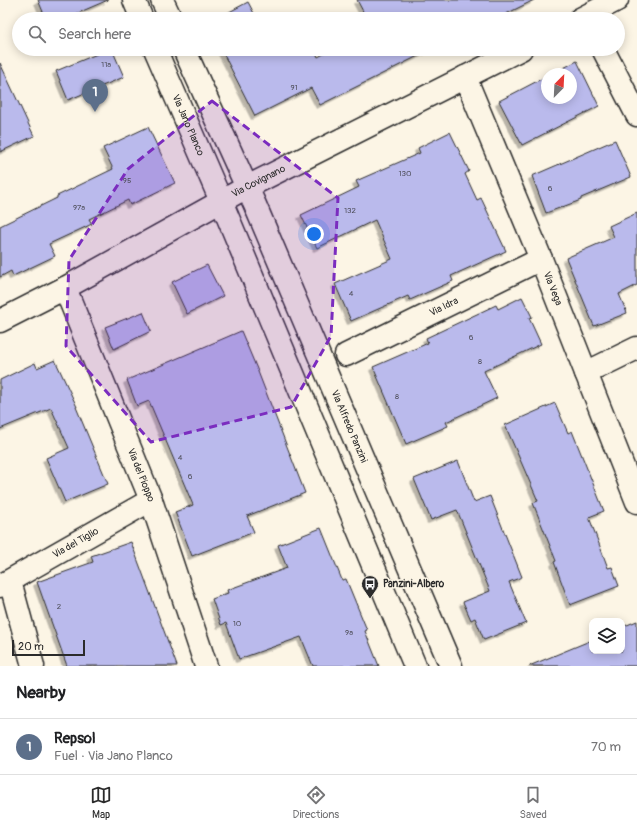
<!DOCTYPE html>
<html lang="en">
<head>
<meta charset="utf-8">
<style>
	:root { --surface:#fff; --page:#f6f6f6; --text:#202124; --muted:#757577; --line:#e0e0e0; --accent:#2b2b2b }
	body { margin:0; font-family:Pangolin,sans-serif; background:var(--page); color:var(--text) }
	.controls { position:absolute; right:12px; bottom:12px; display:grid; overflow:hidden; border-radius:8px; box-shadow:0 2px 10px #0003 }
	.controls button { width:36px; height:36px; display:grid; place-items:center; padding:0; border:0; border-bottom:1px solid var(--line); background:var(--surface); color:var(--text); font:20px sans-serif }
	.compass { position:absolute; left:541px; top:68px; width:36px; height:36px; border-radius:50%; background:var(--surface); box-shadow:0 2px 10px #0003; rotate:24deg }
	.scale { position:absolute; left:12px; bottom:10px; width:73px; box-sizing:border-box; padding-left:4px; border:2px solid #2b2b2b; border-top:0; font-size:11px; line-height:14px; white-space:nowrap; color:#2b2b2b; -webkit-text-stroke:3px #fcf5e5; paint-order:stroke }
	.you { position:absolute; left:314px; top:234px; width:14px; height:14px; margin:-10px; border:3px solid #fff; border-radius:50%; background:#1a73e8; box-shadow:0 0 0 6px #1a73e833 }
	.badge { display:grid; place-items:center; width:26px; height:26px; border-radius:50%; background:var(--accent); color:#fff; font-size:13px; font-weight:700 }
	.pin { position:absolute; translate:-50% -33px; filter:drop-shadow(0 1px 2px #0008) }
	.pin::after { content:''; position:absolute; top:21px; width:14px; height:12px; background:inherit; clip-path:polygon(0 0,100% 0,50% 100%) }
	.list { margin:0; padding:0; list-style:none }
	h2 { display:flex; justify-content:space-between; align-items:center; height:52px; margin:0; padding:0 16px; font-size:17px }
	h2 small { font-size:13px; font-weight:400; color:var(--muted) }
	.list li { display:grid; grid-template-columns:26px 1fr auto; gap:12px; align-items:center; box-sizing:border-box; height:56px; padding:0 16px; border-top:1px solid var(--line) }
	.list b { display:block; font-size:15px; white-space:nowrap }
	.list p { margin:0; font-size:13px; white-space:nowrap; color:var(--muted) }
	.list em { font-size:13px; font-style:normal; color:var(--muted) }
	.icon { flex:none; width:22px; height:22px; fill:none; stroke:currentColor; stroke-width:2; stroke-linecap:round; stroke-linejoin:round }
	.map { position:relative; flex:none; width:637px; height:666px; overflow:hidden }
	.search { position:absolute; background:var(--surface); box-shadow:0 2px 10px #0003; left:12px; right:12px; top:12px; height:44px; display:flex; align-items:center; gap:10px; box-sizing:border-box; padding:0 14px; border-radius:22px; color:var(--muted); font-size:15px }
	.sheet { height:108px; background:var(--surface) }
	nav { display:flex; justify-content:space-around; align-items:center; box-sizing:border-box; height:56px; border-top:1px solid var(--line); background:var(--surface); font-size:11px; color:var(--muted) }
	nav a { display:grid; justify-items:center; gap:2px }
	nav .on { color:var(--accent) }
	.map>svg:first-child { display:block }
	.building { fill:#babaec; stroke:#2b2b2b; filter:url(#shadow) }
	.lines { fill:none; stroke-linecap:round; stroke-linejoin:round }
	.minor-casing { stroke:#2b2b2b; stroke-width:25 }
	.major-casing { stroke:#2b2b2b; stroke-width:25 }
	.minor { stroke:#fcf5e5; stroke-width:22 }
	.major { stroke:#fcf5e5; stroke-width:22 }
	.marked { fill:#7b2cbf; fill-opacity:0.2; stroke:#7b2cbf; stroke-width:3; stroke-dasharray:8 5; stroke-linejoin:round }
	.labels { text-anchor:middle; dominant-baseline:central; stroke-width:3; stroke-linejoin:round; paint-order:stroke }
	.number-label { font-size:8px; fill:#4f4f5b }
	.street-label { font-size:10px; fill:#2b2b2b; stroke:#fcf5e5 }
	.poi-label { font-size:10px; font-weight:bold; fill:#2b2b2b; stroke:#fcf5e5; text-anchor:start }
</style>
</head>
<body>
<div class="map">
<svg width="637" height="666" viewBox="0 0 637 666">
	<defs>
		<filter id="shadow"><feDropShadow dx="-3.5" dy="3.5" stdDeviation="0" flood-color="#0004"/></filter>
	</defs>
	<rect width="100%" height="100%" fill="#fcf5e5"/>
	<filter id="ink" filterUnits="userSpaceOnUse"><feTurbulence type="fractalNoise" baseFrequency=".025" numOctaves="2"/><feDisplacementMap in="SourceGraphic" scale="8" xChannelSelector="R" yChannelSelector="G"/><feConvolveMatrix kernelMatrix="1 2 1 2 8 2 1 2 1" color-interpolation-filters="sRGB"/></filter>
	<g filter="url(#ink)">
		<path class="building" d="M38,0H108L64,19H46Z
			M357,0H534L496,19H367Z
			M248,2L257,19H216Z
			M109,49H112L124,77L68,100L56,71Z
			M221,49H314L318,57L333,49H432L320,105L311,88L255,116Z
			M577,61L599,106L522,145L499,101L547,76V98H571V74H552Z
			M0,63L34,136L0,152Z
			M148,127L175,183L130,205L128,200L89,219L92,224L49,244L55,256L13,276L11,271L0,277V226L57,198V196L113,169L103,148Z
			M450,132L469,171L465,174L477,200L481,198L506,251L451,276L453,281L410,300L408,296L351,321L335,284L392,259L375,220L317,248L301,215L359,187L356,181L420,153L418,148Z
			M615,140L631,177L581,198V200L546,213L532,176Z
			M637,213V285L619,294L627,313L594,326L566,258L614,237L609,226Z
			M207,265L223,296L187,314L172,282Z
			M522,297L532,317L529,318L541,344L484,371L497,398L446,422L448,426L406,444L373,367L428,343L426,338L496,305L498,309Z
			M143,312L151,331L114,349L105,327Z
			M241,331L257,369L305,493L247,516L254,532L192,556L175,512L193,505L149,401L137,406L127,380Z
			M55,360L77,407H76L108,484L65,502L46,458L69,448L51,408L0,429V380L35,363L37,368Z
			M555,403L568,433L572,431L604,511L589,517L608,568L612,567L619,586L570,605L554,562L556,561L533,503L538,501L505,425Z
			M458,461L474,502L490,496L522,577L509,582L526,623L484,640L475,618L471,620L463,602L490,591L457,510L431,520L414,479Z
			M321,528L342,580L346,579L367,630L365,631L379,666H313L301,637L239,659L226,623L221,625L212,599L228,593L227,590L287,568L278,545Z
			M131,542L177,666H67L37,582L93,562L91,556Z
			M637,621V666H529L592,640V651H622V627Z"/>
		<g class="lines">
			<g class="minor-casing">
				<g id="minor">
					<path d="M580,19L617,0"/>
					<path d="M603,49L637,115"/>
					<path id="s1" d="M465,77L541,259L637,502"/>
					<path id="s2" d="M65,288L151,500L206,666"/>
					<path id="s3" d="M0,321L65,288L247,187L521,49"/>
					<path id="s4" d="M346,355L541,259"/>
					<path d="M586,373L637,348"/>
					<path d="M10,581L33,666"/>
					<path id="s5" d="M0,586L151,500"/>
				</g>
			</g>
			<g class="major-casing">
				<g id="major">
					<path d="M134,0L142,19"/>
					<path d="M162,0L171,19"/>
					<path id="s6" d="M155,49L221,201L415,666"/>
					<path id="s7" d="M184,49L255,205L451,666"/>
				</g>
			</g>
			<use href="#minor" class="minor"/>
			<use href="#major" class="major"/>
		</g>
	</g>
	<path class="marked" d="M212,101L338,198L331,336L291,407L151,442L66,346L69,260L128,169Z"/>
	<defs>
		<g id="bus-pin" transform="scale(0.9)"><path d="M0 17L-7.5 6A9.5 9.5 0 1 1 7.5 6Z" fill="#2b2b2b" stroke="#fcf5e5"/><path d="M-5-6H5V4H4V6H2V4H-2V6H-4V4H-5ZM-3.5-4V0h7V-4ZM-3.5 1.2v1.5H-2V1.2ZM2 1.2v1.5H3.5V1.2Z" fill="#fff"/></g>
	</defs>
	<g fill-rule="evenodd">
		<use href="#bus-pin" x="370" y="584"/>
	</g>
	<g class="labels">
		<g class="number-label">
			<text x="106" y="64">11a</text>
			<text x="294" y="87">91</text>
			<text x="405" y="173">130</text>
			<text x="127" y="180">95</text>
			<text x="550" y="188">6</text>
			<text x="79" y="207">97a</text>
			<text x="350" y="210">132</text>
			<text x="351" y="293">4</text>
			<text x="471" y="337">6</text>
			<text x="480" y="361">8</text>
			<text x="397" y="396">8</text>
			<text x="180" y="457">4</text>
			<text x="190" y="476">6</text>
			<text x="59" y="606">2</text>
			<text x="237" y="623">10</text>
			<text x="349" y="632">9a</text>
		</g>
		<g class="street-label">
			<text stroke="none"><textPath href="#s6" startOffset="83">Via Jano Planco</textPath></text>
			<text stroke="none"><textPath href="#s3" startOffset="294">Via Covignano</textPath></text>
			<text stroke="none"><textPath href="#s1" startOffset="229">Via Vega</textPath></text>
			<text stroke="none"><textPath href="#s4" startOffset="109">Via Idra</textPath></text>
			<text stroke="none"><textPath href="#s7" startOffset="412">Via Alfredo Panzini</textPath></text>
			<text stroke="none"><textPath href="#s2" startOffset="202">Via del Pioppo</textPath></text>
			<text stroke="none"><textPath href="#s5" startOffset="87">Via del Tiglio</textPath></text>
		</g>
		<g class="poi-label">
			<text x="383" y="584">Panzini-Albero</text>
		</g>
	</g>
</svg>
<div class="controls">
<button><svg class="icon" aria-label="layers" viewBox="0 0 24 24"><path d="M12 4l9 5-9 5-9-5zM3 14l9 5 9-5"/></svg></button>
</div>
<svg class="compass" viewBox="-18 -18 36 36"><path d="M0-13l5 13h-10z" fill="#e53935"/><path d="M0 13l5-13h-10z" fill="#757577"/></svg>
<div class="scale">20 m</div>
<div class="you"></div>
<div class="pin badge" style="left:95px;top:112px;background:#5c6f8a">1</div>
<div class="search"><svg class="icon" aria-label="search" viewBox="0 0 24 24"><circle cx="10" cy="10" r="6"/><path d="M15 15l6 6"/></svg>Search here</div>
</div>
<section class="sheet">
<h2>Nearby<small></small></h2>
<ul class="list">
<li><span class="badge" style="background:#5c6f8a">1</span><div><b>Repsol</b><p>Fuel · Via Jano Planco</p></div><em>70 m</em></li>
</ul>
</section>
<nav>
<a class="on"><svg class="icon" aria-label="map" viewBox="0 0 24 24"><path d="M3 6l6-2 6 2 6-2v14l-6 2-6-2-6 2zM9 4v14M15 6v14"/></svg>Map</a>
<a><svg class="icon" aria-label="directions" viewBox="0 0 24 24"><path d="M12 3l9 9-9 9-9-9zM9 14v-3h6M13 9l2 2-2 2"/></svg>Directions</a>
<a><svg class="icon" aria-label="saved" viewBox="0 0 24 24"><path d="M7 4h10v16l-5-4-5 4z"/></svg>Saved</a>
</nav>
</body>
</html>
